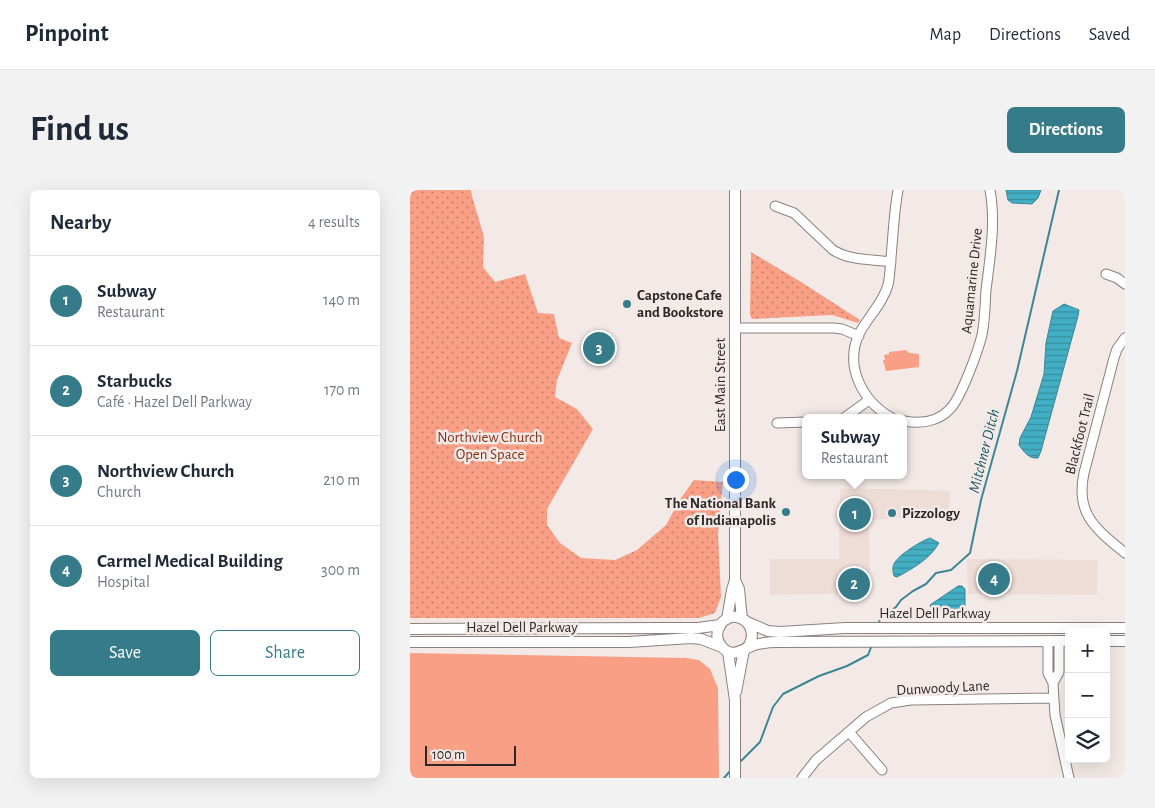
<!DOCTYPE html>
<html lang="en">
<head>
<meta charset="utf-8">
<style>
	:root { --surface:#fff; --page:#f2f2f3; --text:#1f2937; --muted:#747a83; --line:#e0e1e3; --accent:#367b89 }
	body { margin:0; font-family:"Alegreya Sans",sans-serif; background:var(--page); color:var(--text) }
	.controls { position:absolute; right:15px; bottom:15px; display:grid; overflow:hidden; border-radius:8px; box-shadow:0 5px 20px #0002 }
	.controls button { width:45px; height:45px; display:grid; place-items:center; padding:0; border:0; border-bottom:1px solid var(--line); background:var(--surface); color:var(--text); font:25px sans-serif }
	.scale { position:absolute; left:15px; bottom:12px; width:91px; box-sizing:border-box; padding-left:5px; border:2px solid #2b2827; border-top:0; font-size:14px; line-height:18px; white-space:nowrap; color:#2b2827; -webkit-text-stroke:4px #f3eae7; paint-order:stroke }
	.you { position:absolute; left:325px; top:289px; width:18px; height:18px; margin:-12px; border:4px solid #fff; border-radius:50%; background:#1a73e8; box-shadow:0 0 0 8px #1a73e833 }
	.badge { display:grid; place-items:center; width:32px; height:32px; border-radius:50%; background:var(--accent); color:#fff; font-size:16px; font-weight:700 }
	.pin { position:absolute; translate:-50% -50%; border:2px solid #fff; box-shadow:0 1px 5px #0006 }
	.popup { position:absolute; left:392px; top:224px; width:105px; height:65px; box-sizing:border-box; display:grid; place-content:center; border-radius:8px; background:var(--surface); filter:drop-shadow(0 1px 4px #0005); font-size:16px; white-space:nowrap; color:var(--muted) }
	.popup b { font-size:19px; color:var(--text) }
	.popup::after { content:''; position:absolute; left:50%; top:100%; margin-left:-10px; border:10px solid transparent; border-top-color:var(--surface) }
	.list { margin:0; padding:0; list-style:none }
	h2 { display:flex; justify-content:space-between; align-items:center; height:65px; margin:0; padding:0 20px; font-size:21px }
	h2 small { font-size:16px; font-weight:400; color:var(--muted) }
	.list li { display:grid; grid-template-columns:32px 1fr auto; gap:15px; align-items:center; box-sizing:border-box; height:90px; padding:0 20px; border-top:1px solid var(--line) }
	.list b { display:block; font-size:19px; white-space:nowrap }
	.list p { margin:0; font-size:16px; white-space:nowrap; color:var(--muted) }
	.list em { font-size:16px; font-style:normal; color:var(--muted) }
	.actions { display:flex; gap:10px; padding:15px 20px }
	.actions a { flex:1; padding:11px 0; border:1px solid var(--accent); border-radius:8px; text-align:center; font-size:18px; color:var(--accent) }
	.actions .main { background:var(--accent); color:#fff }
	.icon { flex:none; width:28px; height:28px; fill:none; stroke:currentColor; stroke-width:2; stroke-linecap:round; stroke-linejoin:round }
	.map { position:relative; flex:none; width:715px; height:588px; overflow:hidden; border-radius:8px }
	header { display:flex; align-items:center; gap:30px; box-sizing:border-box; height:70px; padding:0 25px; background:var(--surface); border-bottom:1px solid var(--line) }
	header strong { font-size:24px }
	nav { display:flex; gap:28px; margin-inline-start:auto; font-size:18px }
	.intro { display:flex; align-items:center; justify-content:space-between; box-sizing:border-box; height:120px; padding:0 30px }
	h1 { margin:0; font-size:35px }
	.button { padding:12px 22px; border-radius:8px; background:var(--accent); color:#fff; font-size:18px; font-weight:700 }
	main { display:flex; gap:30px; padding:0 30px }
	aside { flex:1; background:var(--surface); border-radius:8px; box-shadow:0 5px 20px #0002 }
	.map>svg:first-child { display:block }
	.built { fill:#eedcd7 }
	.grass { fill:#f89f85 }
	.park { fill:url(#park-dots) }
	.water { fill:url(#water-rules); stroke:#3c8695 }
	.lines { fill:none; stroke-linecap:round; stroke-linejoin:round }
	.stream { stroke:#3c8695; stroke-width:2 }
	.minor-casing { stroke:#89817e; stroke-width:11 }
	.major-casing { stroke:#89817e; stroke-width:12 }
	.minor { stroke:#fff; stroke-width:9 }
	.major { stroke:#fff; stroke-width:10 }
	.poi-dot { fill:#367b89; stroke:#f3eae7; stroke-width:2 }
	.labels { text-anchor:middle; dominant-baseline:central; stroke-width:5; stroke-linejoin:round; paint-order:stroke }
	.street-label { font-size:15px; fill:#2b2827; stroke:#f3eae7 }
	.poi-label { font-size:15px; font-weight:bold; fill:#2b2827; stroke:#f3eae7; text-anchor:start }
	.park-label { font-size:15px; fill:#873016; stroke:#f3eae7 }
	.water-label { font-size:16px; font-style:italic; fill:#1e5a65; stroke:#f3eae7 }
</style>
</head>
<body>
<header>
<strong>Pinpoint</strong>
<nav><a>Map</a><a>Directions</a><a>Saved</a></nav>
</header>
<div class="intro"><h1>Find us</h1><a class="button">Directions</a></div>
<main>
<aside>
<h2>Nearby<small>4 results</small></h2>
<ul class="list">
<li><span class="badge">1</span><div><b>Subway</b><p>Restaurant</p></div><em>140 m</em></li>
<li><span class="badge">2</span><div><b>Starbucks</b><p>Café · Hazel Dell Parkway</p></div><em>170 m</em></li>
<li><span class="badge">3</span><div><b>Northview Church</b><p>Church</p></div><em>210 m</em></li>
<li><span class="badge">4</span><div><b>Carmel Medical Building</b><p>Hospital</p></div><em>300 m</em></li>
</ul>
<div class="actions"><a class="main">Save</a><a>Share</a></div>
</aside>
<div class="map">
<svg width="715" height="588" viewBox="0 0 715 588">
	<defs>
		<pattern id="park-dots" width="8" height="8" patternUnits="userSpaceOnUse" patternTransform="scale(1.25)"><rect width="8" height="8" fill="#f89f85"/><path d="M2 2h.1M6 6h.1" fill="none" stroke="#c9826d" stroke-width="1.8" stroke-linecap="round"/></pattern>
		<pattern id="water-rules" width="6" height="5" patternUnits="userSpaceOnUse" patternTransform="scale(1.25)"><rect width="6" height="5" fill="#43afc4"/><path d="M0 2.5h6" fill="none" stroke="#388e9f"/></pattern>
	</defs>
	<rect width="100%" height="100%" fill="#f3eae7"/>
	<path class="built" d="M430,299H478L540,301L539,325L459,330L460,403L360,405V369H429Z
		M557,369L688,370L687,405L558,404Z"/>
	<path class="grass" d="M496,160L499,163L509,164V177L476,181L473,170H475L474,165L479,164V162Z
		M0,463L276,468L289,470L300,479L308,498L309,588H0Z"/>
	<path class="park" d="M0,0H61L62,6L74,47L73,77L85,92L115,84L128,123L144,124L149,148L162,153L147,190L145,207L167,219L183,239L137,319V335L150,353L171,368L205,370L227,360L256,335L271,308L284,290L313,292L308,344L311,407L305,423L289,428H0Z
		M341,62L391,92L450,130L448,133L422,125L342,129L340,125Z"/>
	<path class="water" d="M596,0H631L628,8L622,14L602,13L598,10Z
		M654,114L669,120L668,126L631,261L628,268C619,269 614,262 609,255L610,248L621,227L634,184L636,153L643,121Z
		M520,348L529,353C520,369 502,379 487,387L484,386C483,382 482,378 484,374C488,365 511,351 520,348Z
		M548,396H552L555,399V416L553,420L522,419L520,415Z"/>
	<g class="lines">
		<path class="stream" d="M469,433L470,428L486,417L491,410L503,401L516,394L526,383L541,380L560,363L571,310L607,181L649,0
			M330,572L350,552L363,517L373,504L409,486L437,476L458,465L462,455
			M314,588L321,580"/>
		<g class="minor-casing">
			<path id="minor" d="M365,16L384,23L423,60C441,71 461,69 481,72
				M696,84L707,88L715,94
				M325,138H424L432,139L449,146
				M715,148L707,159L704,168L674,283C665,324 686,339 715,363
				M434,228L459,210
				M482,228C453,212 434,177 449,144C458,127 473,113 478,95C480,86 480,77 481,68C483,46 484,22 488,0
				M494,231C510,234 528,232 540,219C551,208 568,161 572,145C575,130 575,115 576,100C580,67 586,33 580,0
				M367,233L396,232
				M638,451V483L643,493L645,525L659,588
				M643,493L649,482V451
				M439,542L472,580
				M392,588L406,570L456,527L481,513L501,510L643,508"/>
		</g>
		<g class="major-casing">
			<path id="major" d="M325,390L329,399L332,429
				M317,429L322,400L325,390V0
				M337,432L358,441L370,442L435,438H715
				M0,439L260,438H288L310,435
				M696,451H715
				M0,452H219L281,448L291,449L312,457
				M337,458C346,447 342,430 327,427C311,425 301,445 312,457C322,469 333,459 344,455C352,453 359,452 367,452L659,451
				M318,462L325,510V588
				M326,502L334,460"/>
		</g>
		<use href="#minor" class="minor"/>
		<use href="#major" class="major"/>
	</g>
	<g class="poi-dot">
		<circle cx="217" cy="114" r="5"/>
		<circle cx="376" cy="322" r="5"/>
		<circle cx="482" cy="323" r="5"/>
	</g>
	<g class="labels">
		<g class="street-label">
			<text transform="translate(562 91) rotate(-84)">Aquamarine Drive</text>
			<text transform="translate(310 195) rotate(-90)">East Main Street</text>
			<text transform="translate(670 244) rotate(-76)">Blackfoot Trail</text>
			<text x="525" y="423">Hazel Dell Parkway</text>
			<text x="112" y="437">Hazel Dell Parkway</text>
			<text transform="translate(533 498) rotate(-3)">Dunwoody Lane</text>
		</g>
		<g class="poi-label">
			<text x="227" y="105">Capstone Cafe<tspan x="227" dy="17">and Bookstore</tspan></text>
			<text x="366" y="313" text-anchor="end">The National Bank<tspan x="366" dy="17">of Indianapolis</tspan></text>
			<text x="492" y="323">Pizzology</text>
		</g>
		<g class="park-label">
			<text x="80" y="247">Northview Church<tspan x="80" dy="17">Open Space</tspan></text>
		</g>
		<g class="water-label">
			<text transform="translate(574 261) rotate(-76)">Mitchner Ditch</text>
		</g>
	</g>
</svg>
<div class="controls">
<button>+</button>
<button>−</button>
<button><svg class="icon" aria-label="layers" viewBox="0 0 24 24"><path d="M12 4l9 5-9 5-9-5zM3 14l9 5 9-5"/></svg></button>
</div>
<div class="scale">100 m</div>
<div class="you"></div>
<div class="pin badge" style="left:445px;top:324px">1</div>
<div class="popup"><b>Subway</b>Restaurant</div>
<div class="pin badge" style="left:444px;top:394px">2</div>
<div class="pin badge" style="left:189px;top:158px">3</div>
<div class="pin badge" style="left:584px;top:389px">4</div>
</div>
</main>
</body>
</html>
